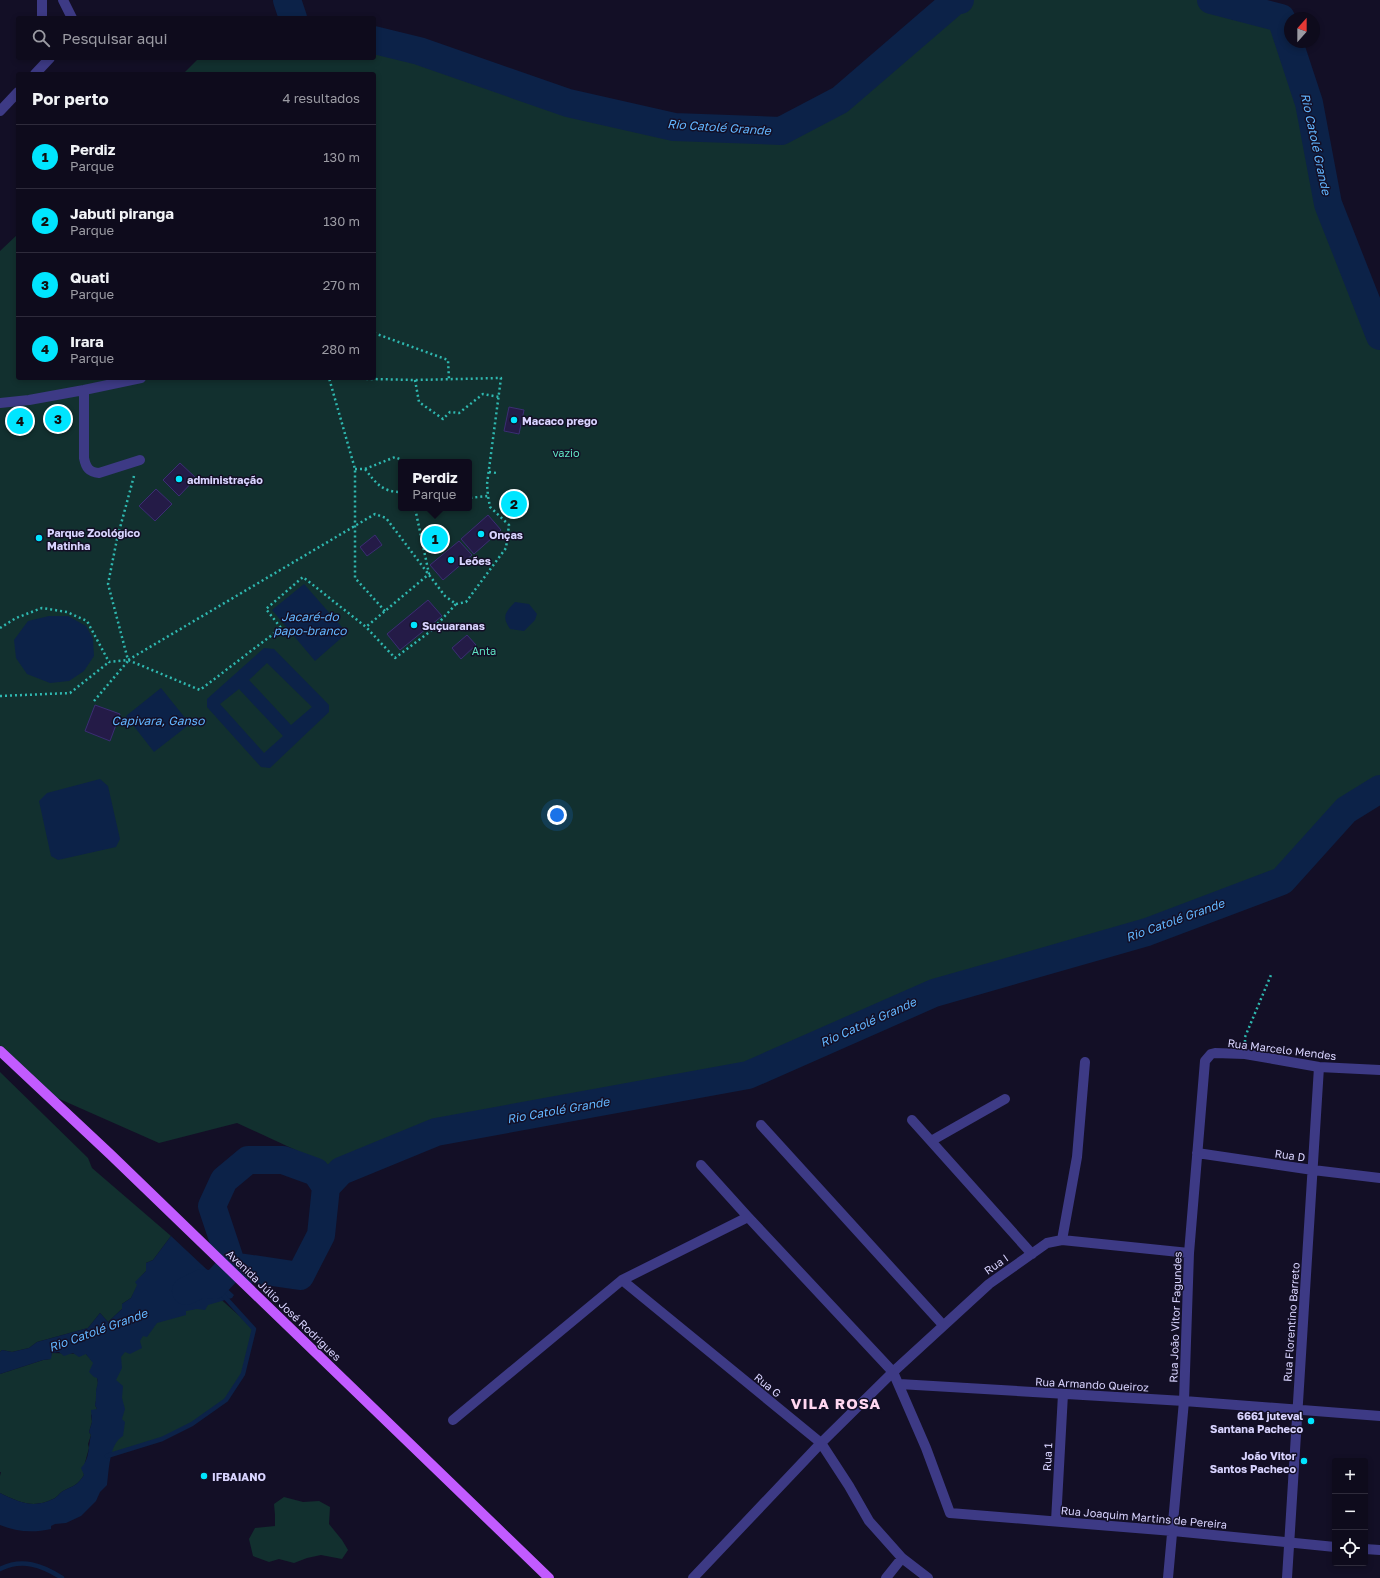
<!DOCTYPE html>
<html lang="pt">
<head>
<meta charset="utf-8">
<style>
	:root { --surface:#0e0b1c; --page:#1c1929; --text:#f1f3f6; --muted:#9b9ba3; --line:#2e2b3b; --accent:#00e5ff }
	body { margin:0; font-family:"Golos Text",sans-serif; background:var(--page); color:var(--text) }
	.controls { position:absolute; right:12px; bottom:12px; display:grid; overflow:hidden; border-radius:4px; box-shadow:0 2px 6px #0003 }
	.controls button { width:36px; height:36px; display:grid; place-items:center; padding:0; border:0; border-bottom:1px solid var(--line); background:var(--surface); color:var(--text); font:20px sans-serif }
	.compass { position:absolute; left:1284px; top:12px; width:36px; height:36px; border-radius:50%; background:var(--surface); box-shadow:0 2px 6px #0003; rotate:21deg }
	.you { position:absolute; left:557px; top:815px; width:14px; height:14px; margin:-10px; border:3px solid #fff; border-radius:50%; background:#1a73e8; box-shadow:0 0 0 6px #1a73e833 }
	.badge { display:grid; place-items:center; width:26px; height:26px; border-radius:50%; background:var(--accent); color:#111; font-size:13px; font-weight:700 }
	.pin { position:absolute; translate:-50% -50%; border:2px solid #fff; box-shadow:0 1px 4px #0006 }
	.popup { position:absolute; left:398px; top:459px; width:74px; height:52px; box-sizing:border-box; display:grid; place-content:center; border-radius:4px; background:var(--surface); filter:drop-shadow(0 1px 3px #0005); font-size:13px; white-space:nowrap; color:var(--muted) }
	.popup b { font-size:15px; color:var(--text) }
	.popup::after { content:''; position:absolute; left:50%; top:100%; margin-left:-8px; border:8px solid transparent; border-top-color:var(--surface) }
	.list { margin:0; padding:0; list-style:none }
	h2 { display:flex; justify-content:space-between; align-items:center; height:52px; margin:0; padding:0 16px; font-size:17px }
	h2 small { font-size:13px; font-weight:400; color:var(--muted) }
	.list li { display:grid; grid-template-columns:26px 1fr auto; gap:12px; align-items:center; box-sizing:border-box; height:64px; padding:0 16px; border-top:1px solid var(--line) }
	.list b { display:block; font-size:15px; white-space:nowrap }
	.list p { margin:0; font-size:13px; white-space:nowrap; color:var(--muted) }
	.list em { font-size:13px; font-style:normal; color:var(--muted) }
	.icon { flex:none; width:22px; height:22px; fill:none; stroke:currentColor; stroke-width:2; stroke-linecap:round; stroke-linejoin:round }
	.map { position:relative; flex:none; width:1380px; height:1578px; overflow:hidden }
	.search { position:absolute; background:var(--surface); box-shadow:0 2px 6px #0003; left:16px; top:16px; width:360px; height:44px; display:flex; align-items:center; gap:10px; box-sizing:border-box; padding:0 14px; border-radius:4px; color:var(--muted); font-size:15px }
	.panel { position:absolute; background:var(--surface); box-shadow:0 2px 6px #0003; left:16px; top:72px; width:360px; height:308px; border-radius:4px }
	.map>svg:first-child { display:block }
	.green { fill:#12302f; fill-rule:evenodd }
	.water { fill:#0c2248; fill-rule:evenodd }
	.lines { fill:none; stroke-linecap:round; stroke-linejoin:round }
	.stream { stroke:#0c2248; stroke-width:4.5 }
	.river { stroke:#0c2248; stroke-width:28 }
	.building { fill:#241b47; stroke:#3b2d73 }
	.path { stroke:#2fb8b0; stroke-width:2.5; stroke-dasharray:2 3; stroke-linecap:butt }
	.minor { stroke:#3d3a85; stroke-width:10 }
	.major { stroke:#c25bff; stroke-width:10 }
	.poi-dot { fill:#00e5ff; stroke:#130f26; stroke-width:1.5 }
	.labels { text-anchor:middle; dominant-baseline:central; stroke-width:3; stroke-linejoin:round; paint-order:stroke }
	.poi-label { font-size:11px; font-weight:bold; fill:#d9d4ff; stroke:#130f26; text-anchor:start }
	.park-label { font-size:11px; fill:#5fe0c0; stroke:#130f26 }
	.street-label { font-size:11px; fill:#d9d4ff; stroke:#130f26 }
	.water-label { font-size:12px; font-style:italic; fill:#62b6ff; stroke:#130f26 }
	.district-label { font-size:15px; font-weight:bold; letter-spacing:1px; fill:#ffd6f0; stroke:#130f26 }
</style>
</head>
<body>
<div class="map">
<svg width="1380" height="1578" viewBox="0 0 1380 1578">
	<rect width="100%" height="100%" fill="#130f26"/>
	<path class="green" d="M960,0H1211L1281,18L1309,103L1328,204L1380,336V789L1346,810L1282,881L1147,932L934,993L748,1075L436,1132L341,1171L237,1123L159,1143L55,1097L0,1046V251L18,234V378H374V74H183L199,58H374V40L419,51L568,103L674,126L781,131L840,100L955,1ZM401,462H469V508H401Z
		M0,1072L88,1158L92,1168L171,1236L153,1260L146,1263V1271L136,1282L138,1285L131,1298L122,1304V1309L108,1322L100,1313L88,1328L37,1342L29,1348L12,1352L2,1350L0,1352Z
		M216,1295L254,1329L243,1371L226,1400L192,1424L162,1439L102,1457L116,1359L136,1318Z
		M52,1353L86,1354L94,1363L98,1383L96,1392L97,1397L95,1405L97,1409L91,1415L92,1422L89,1432L91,1435L88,1444L89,1448L83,1470L84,1475C78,1485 73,1486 63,1491C59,1493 57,1498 53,1499C33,1509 19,1502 0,1493V1476L1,1472H0V1374L43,1360L50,1359Z
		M284,1497L303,1502L319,1501L330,1507L329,1524L342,1540L348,1550L342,1559L321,1555L307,1558L294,1563L279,1559L269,1562L253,1556L249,1539L255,1528L275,1526V1515L274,1504Z"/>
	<path class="water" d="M304,584L347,633L315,661L272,610Z
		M515,602L529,604L537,614L535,620L524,631L510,629C501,616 506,612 515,602Z
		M49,616H68L86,626L93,639L94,656L84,671L69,681L50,683L27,674L16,658L14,640L28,621Z
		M264,648L274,649L329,705V712L270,768L261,767L207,707V699ZM267,663L312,707L291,725L249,680ZM239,689L283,736L264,753L220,704Z
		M161,688L190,724L154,752L126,716Z
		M100,779L108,786L120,839L116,847L58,860L51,856L39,801L47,793Z
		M171,1236L234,1295L232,1298L208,1305L205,1310L197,1309L186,1311V1315L157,1323L147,1337L143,1336L140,1341L142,1348L130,1354L125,1352L121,1357L122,1368L116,1380L123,1386L122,1398L125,1409L122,1419L125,1422L123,1436C109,1444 109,1471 107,1485L100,1492L96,1501L81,1516L66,1523L55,1524L51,1526V1529C33,1533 17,1532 0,1525V1493C19,1502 33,1509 53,1499C57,1498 59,1493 63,1491C73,1486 78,1485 84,1475L81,1468C90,1459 88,1446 91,1435L89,1432L92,1422L91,1410L97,1409L95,1405C96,1400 96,1397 96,1392C96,1387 99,1384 97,1378L94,1377L89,1372L93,1363L86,1354L79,1357L73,1353L64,1356L59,1352L52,1353L51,1359L43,1360L0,1374V1352L2,1350L12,1352L29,1348L37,1342L88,1328L100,1313L108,1322L122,1309V1304L131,1298L137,1285L135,1282L146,1271V1263L153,1260Z"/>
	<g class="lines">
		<path class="stream" d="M107,1456L162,1439L192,1424L226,1400L243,1374L254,1329L223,1295
			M0,1569C22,1558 42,1565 62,1578"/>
		<path class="river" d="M287,0L293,18
			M1211,0L1281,18L1309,103L1328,204L1380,336
			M374,40L419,51L568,103L674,127L781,131L840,100L955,1L960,0
			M232,1266L212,1206L224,1180L248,1160H283L316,1172L326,1187
			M186,1291L202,1283L214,1285L232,1266L300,1276L321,1235L326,1187L341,1171L436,1132L748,1075L934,993L1147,932L1282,881L1346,810L1380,789"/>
	</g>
	<path class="building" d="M509,407L524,410L519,434L504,431Z
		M180,463L196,478L179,496L163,480Z
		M156,489L172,504L155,521L139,506Z
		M488,515L501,530L474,554L461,539Z
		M375,535L382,545L367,556L360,547Z
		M459,541L472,555L443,580L430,565Z
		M428,600L442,616L400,650L387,634Z
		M467,635L476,645L461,659L452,648Z
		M95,705L120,714L110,741L85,731Z"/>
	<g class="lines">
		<path class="path" d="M374,333L448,360L449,379
			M415,380L419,402L443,419L450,412L459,413L483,394L499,397
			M355,469H365L395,457L406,462
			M365,469C376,483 382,492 401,492
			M489,472L497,473
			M134,476L117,539L108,584L128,660L375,514L386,518L445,596L456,604L432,630L395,658L366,627
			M456,604L466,602L506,548L509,525L490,507L488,496
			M385,611L355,578V469L329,378L415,380L501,378L487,484L488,496L469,498
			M0,628L16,618L42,608L67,612L87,621L109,662L128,660L200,690L281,628L266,609L303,577L366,627L429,574L415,508
			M0,696L70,693L109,662
			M94,701L128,661
			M1245,1042V1037L1271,975"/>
		<path class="minor" d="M42,0V18
			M63,0L72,18
			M35,74L50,58
			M0,111L18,92
			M84,390V458C86,468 89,472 99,473L140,460
			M0,403L29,400L84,390L141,378
			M912,1120L1032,1254
			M761,1125L943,1325
			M931,1141L1005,1099
			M1197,1153L1313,1170L1380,1178
			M701,1165L748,1217L893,1372L926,1448L950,1513L1173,1531L1335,1547
			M1062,1240L1077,1157L1085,1062
			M622,1280L821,1443L849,1486L869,1521L902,1558L928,1578
			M899,1384L1184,1401L1380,1416
			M453,1420L622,1280L748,1217
			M1056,1521L1063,1394
			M1365,1549L1380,1550
			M693,1578L821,1443L893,1372L989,1284L1040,1248L1047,1243L1062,1240L1189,1253
			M886,1578L902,1558
			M1168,1578L1184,1401L1189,1253L1205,1061L1211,1054L1215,1053L1245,1054L1319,1067L1380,1070
			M1287,1578L1319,1067"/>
		<path class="major" d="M0,1051L111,1155L549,1578"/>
	</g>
	<g class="poi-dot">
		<circle cx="514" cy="420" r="4"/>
		<circle cx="179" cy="479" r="4"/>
		<circle cx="481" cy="534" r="4"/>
		<circle cx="39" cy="538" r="4"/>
		<circle cx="451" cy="560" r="4"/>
		<circle cx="414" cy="625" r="4"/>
		<circle cx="1311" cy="1421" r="4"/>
		<circle cx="1304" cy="1461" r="4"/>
		<circle cx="204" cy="1476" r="4"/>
	</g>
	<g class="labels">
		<g class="poi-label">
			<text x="522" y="420">Macaco prego</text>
			<text x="187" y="479">administração</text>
			<text x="47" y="532">Parque Zoológico<tspan x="47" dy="13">Matinha</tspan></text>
			<text x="489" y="534">Onças</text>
			<text x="459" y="560">Leões</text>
			<text x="422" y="625">Suçuaranas</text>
			<text x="1303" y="1415" text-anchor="end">6661 juteval<tspan x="1303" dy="13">Santana Pacheco</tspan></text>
			<text x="1296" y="1455" text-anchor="end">João Vitor<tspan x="1296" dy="13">Santos Pacheco</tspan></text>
			<text x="212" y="1476">IFBAIANO</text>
		</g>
		<g class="park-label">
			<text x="566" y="452">vazio</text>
			<text x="484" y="650">Anta</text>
		</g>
		<g class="street-label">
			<text transform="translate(1282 1049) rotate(7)">Rua Marcelo Mendes</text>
			<text transform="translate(1290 1155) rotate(8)">Rua D</text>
			<text transform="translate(996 1264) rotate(-35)">Rua I</text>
			<text transform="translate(284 1305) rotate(44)">Avenida Júlio José Rodrigues</text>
			<text transform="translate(1175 1317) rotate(-88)">Rua João Vitor Fagundes</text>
			<text transform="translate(1291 1322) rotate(-86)">Rua Florentino Barreto</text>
			<text transform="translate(1092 1384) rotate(3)">Rua Armando Queiroz</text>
			<text transform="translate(768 1385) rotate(39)">Rua G</text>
			<text transform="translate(1047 1457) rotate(-87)">Rua 1</text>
			<text transform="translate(1144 1517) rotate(5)">Rua Joaquim Martins de Pereira</text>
		</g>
		<g class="water-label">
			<text transform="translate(719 127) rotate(4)">Rio Catolé Grande</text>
			<text transform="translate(1316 144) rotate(78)">Rio Catolé Grande</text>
			<text x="310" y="616">Jacaré-do<tspan x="310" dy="14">papo-branco</tspan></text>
			<text x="158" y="720">Capivara, Ganso</text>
			<text transform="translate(1175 920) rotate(-20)">Rio Catolé Grande</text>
			<text transform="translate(868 1022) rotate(-24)">Rio Catolé Grande</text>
			<text transform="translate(558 1110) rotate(-10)">Rio Catolé Grande</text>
			<text transform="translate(98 1330) rotate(-20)">Rio Catolé Grande</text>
		</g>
		<g class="district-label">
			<text x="836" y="1403">VILA ROSA</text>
		</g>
	</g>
</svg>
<div class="controls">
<button>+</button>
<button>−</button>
<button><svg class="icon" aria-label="locate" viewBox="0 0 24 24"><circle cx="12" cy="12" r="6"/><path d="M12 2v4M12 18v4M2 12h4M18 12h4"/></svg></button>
</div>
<svg class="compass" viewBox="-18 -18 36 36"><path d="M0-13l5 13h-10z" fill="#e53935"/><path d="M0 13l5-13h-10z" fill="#9b9ba3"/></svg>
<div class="you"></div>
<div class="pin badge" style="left:435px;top:539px">1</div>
<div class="popup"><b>Perdiz</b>Parque</div>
<div class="pin badge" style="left:514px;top:504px">2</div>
<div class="pin badge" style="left:58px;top:419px">3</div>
<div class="pin badge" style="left:20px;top:421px">4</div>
<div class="search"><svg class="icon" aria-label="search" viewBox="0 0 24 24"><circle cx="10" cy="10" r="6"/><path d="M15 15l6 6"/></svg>Pesquisar aqui</div>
<section class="panel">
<h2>Por perto<small>4 resultados</small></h2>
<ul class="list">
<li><span class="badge">1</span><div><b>Perdiz</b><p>Parque</p></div><em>130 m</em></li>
<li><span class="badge">2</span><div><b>Jabuti piranga</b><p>Parque</p></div><em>130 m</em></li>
<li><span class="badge">3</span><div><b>Quati</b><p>Parque</p></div><em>270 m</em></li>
<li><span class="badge">4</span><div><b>Irara</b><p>Parque</p></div><em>280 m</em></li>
</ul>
</section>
</div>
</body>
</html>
